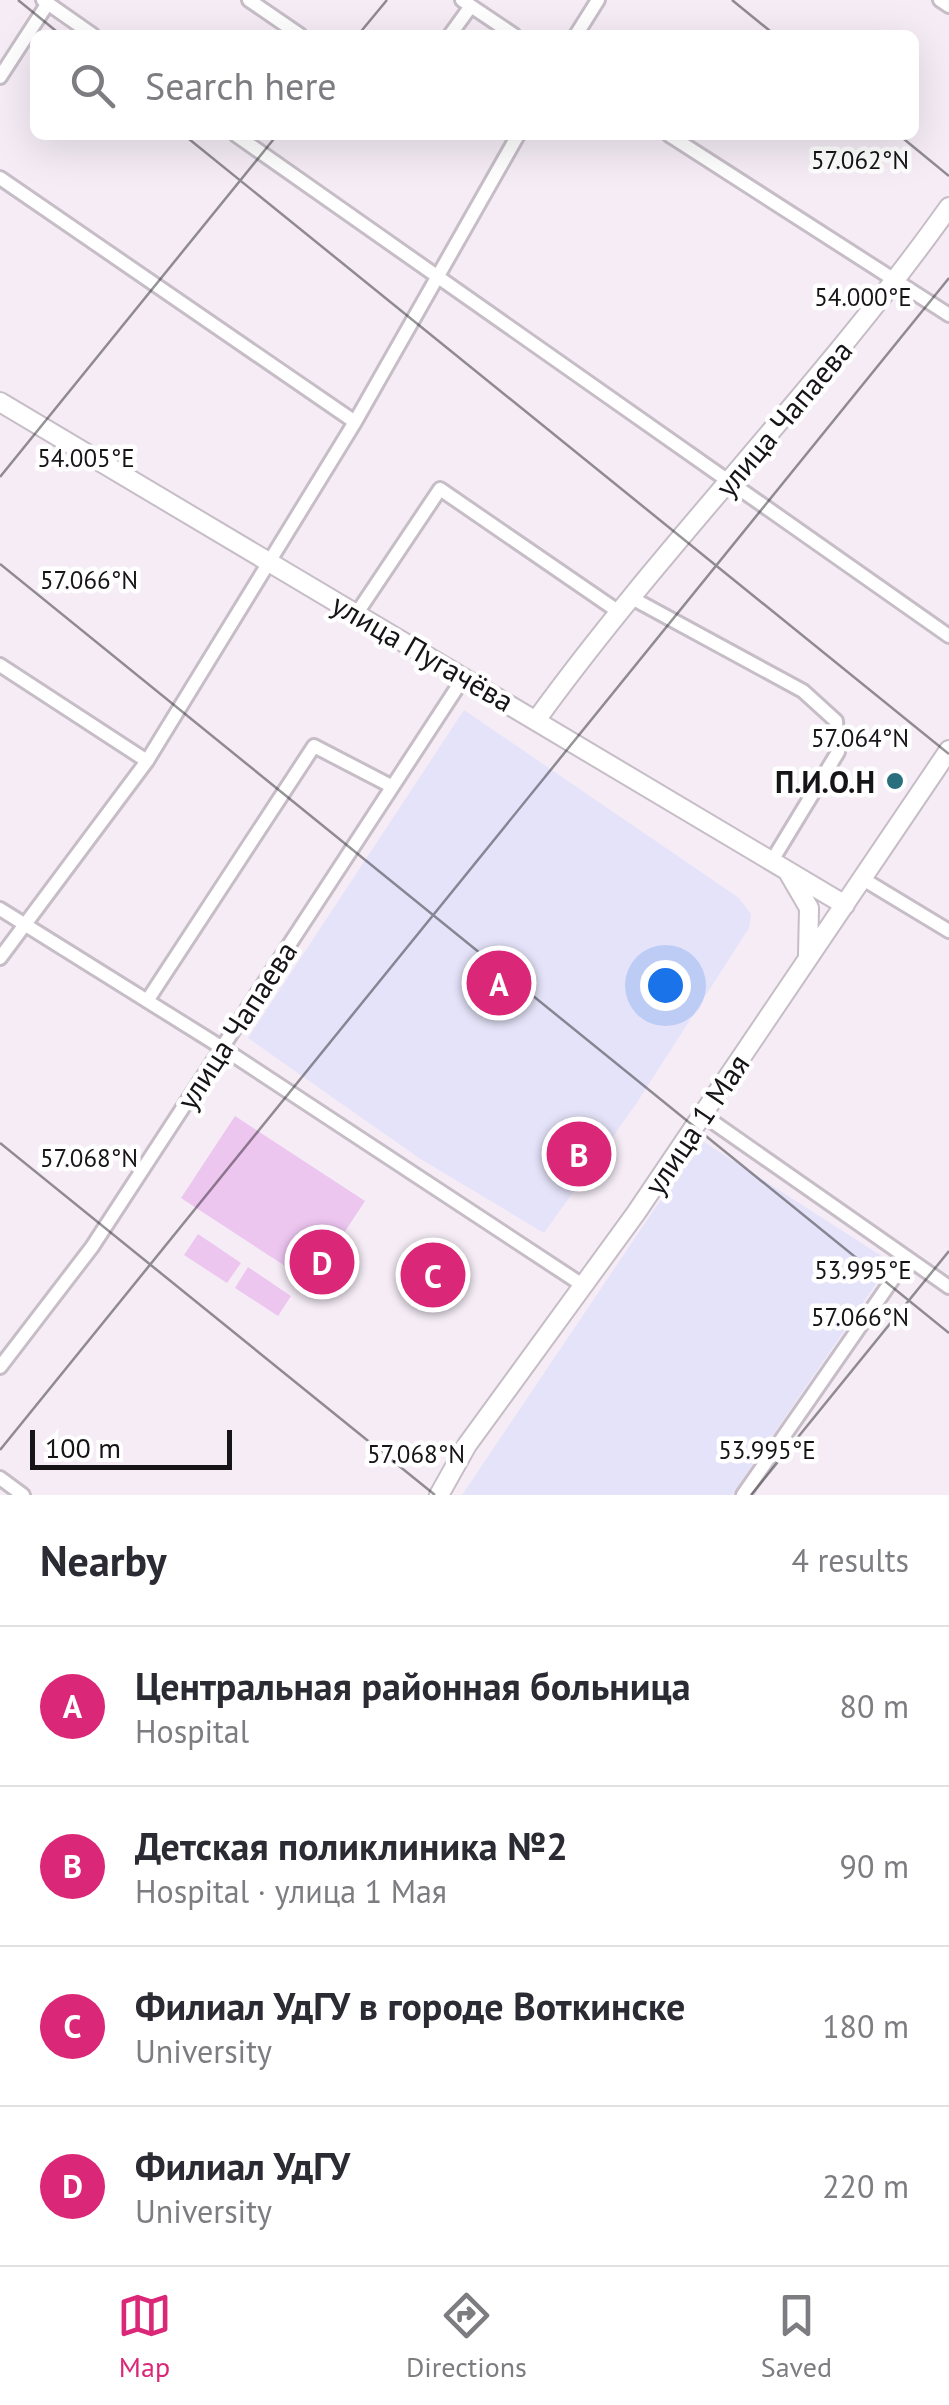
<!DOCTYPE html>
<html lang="en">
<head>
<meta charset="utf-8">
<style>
	:root { --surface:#fff; --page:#f7f7f7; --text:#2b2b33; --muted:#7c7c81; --line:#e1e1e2; --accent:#db2777 }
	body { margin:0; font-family:"PT Sans",sans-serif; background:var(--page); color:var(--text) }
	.scale { position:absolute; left:30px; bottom:25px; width:202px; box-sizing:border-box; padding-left:10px; border:5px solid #171418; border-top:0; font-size:28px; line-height:35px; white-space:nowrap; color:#171418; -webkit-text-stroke:8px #fff; paint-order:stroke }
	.you { position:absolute; left:665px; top:985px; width:35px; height:35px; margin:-25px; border:8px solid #fff; border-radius:50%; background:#1a73e8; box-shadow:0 0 0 15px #1a73e833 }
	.badge { display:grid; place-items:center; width:65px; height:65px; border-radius:50%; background:var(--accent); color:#fff; font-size:32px; font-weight:700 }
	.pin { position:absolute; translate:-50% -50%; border:5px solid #fff; box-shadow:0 2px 10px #0006 }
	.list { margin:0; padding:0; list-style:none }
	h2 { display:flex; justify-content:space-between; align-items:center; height:130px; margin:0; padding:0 40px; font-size:42px }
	h2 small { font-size:32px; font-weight:400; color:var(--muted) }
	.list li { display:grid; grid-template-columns:65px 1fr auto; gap:30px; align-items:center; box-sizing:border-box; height:160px; padding:0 40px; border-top:2px solid var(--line) }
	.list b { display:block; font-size:38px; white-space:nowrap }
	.list p { margin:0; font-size:32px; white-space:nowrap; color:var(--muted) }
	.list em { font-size:32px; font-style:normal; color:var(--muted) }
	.icon { flex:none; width:55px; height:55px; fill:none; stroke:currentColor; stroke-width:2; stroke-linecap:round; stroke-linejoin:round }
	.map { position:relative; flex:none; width:949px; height:1495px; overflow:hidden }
	.search { position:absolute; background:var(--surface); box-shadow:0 10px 40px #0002; left:30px; right:30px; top:30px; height:110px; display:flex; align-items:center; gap:25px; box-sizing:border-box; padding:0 35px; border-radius:15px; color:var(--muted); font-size:38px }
	.sheet { height:770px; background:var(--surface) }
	nav { display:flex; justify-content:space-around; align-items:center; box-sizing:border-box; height:140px; border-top:2px solid var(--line); background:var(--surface); font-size:28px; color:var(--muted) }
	nav a { display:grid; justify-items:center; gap:5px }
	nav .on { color:var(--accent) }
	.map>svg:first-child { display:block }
	.medical { fill:#e5e3f9 }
	.green { fill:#edc6f0 }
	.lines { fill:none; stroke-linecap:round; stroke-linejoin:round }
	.minor-casing { stroke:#c6bdc7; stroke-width:18 }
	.secondary-casing { stroke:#c6bdc7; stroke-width:22 }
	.minor { stroke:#fff; stroke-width:12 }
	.secondary { stroke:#fff; stroke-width:18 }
	.ticks { fill:none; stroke:#171418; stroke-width:2.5; stroke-opacity:0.45 }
	.poi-dot { fill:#296f7e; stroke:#fff; stroke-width:4 }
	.labels { text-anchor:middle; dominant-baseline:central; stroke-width:9; stroke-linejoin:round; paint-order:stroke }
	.street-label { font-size:30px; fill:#171418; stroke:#fff }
	.poi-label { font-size:30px; font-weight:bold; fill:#171418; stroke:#fff; text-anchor:end }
	.ticks-label { font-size:25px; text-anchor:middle; fill:#171418; stroke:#fff; stroke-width:9; stroke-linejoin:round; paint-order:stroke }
</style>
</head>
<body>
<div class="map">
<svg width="949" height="1495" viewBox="0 0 949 1495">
	<rect width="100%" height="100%" fill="#f5ecf6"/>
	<path class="medical" d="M464,710L739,898L751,914L749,928L636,1104L544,1233L419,1158L248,1038Z
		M701,1140L891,1262L732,1495H462Z"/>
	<path class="green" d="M235,1116L365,1201L311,1283L181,1198Z
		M198,1234L241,1263L227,1283L184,1255Z
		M248,1267L291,1296L278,1316L235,1288Z"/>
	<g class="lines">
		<g class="minor-casing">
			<path id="minor" d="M43,0L93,35
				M249,0L300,35
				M462,0L514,35
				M940,0L949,6
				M450,35L471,6
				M576,35L598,0
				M0,77L48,3
				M236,135L949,636
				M669,135L949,315
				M0,178L355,422
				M630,597L803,691L836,721L838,752L773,859
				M357,613L440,489L619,612
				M0,665L147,761
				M863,879L949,931
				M0,909L221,1047L584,1286
				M0,958L147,761L355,422L518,135
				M147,1001L314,746L391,786
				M703,1115L949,1287
				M0,1367L92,1247L464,677
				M0,1478L23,1495
				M743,1495L906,1260"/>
		</g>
		<g class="secondary-casing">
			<path id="secondary" d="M0,402L845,905
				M537,719C666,541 822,386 949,207
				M788,872L809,908L808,955
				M439,1495L467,1445L636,1213L949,750"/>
		</g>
		<use href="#minor" class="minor"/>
		<use href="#secondary" class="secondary"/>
	</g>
	<path class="ticks" d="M18,0L61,35M732,0L775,35M358,35L387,0M184,135L949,754M899,135L949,176M0,477L277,135M0,564L949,1333M0,1143L435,1495M0,1450L949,278M751,1495L949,1251"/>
	<circle class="poi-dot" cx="895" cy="781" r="10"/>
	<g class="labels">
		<g class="street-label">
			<text transform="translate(783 418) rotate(-50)">улица Чапаева</text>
			<text transform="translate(423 652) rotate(30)">улица Пугачёва</text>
			<text transform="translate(236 1025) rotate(-57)">улица Чапаева</text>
			<text transform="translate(696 1124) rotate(-56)">улица 1 Мая</text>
		</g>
		<g class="poi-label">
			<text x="875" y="781">П.И.О.Н</text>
		</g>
	</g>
	<g class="ticks-label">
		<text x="860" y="169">57.062°N</text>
		<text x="863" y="306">54.000°E</text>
		<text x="86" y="467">54.005°E</text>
		<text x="89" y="589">57.066°N</text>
		<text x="860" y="747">57.064°N</text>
		<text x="89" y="1167">57.068°N</text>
		<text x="863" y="1279">53.995°E</text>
		<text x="860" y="1326">57.066°N</text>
		<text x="767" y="1459">53.995°E</text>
		<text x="416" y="1463">57.068°N</text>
	</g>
</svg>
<div class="scale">100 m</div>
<div class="you"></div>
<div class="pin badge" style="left:499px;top:983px">A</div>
<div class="pin badge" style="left:579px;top:1154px">B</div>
<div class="pin badge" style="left:433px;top:1275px">C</div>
<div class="pin badge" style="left:322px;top:1262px">D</div>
<div class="search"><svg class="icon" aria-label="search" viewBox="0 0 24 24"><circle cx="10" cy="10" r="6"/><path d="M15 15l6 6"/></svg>Search here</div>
</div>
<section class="sheet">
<h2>Nearby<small>4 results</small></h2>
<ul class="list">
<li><span class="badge">A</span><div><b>Центральная районная больница</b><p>Hospital</p></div><em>80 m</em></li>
<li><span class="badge">B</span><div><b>Детская поликлиника №2</b><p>Hospital · улица 1 Мая</p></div><em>90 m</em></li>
<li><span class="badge">C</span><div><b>Филиал УдГУ в городе Воткинске</b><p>University</p></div><em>180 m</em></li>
<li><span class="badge">D</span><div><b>Филиал УдГУ</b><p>University</p></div><em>220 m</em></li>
</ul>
</section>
<nav>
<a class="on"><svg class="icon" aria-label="map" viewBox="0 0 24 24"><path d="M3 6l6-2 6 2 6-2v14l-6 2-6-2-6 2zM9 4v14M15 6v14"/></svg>Map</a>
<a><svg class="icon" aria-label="directions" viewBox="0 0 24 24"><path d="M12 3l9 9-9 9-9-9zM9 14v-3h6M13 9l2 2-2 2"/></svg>Directions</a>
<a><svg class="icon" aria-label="saved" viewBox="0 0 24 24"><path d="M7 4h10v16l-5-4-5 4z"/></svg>Saved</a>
</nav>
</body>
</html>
